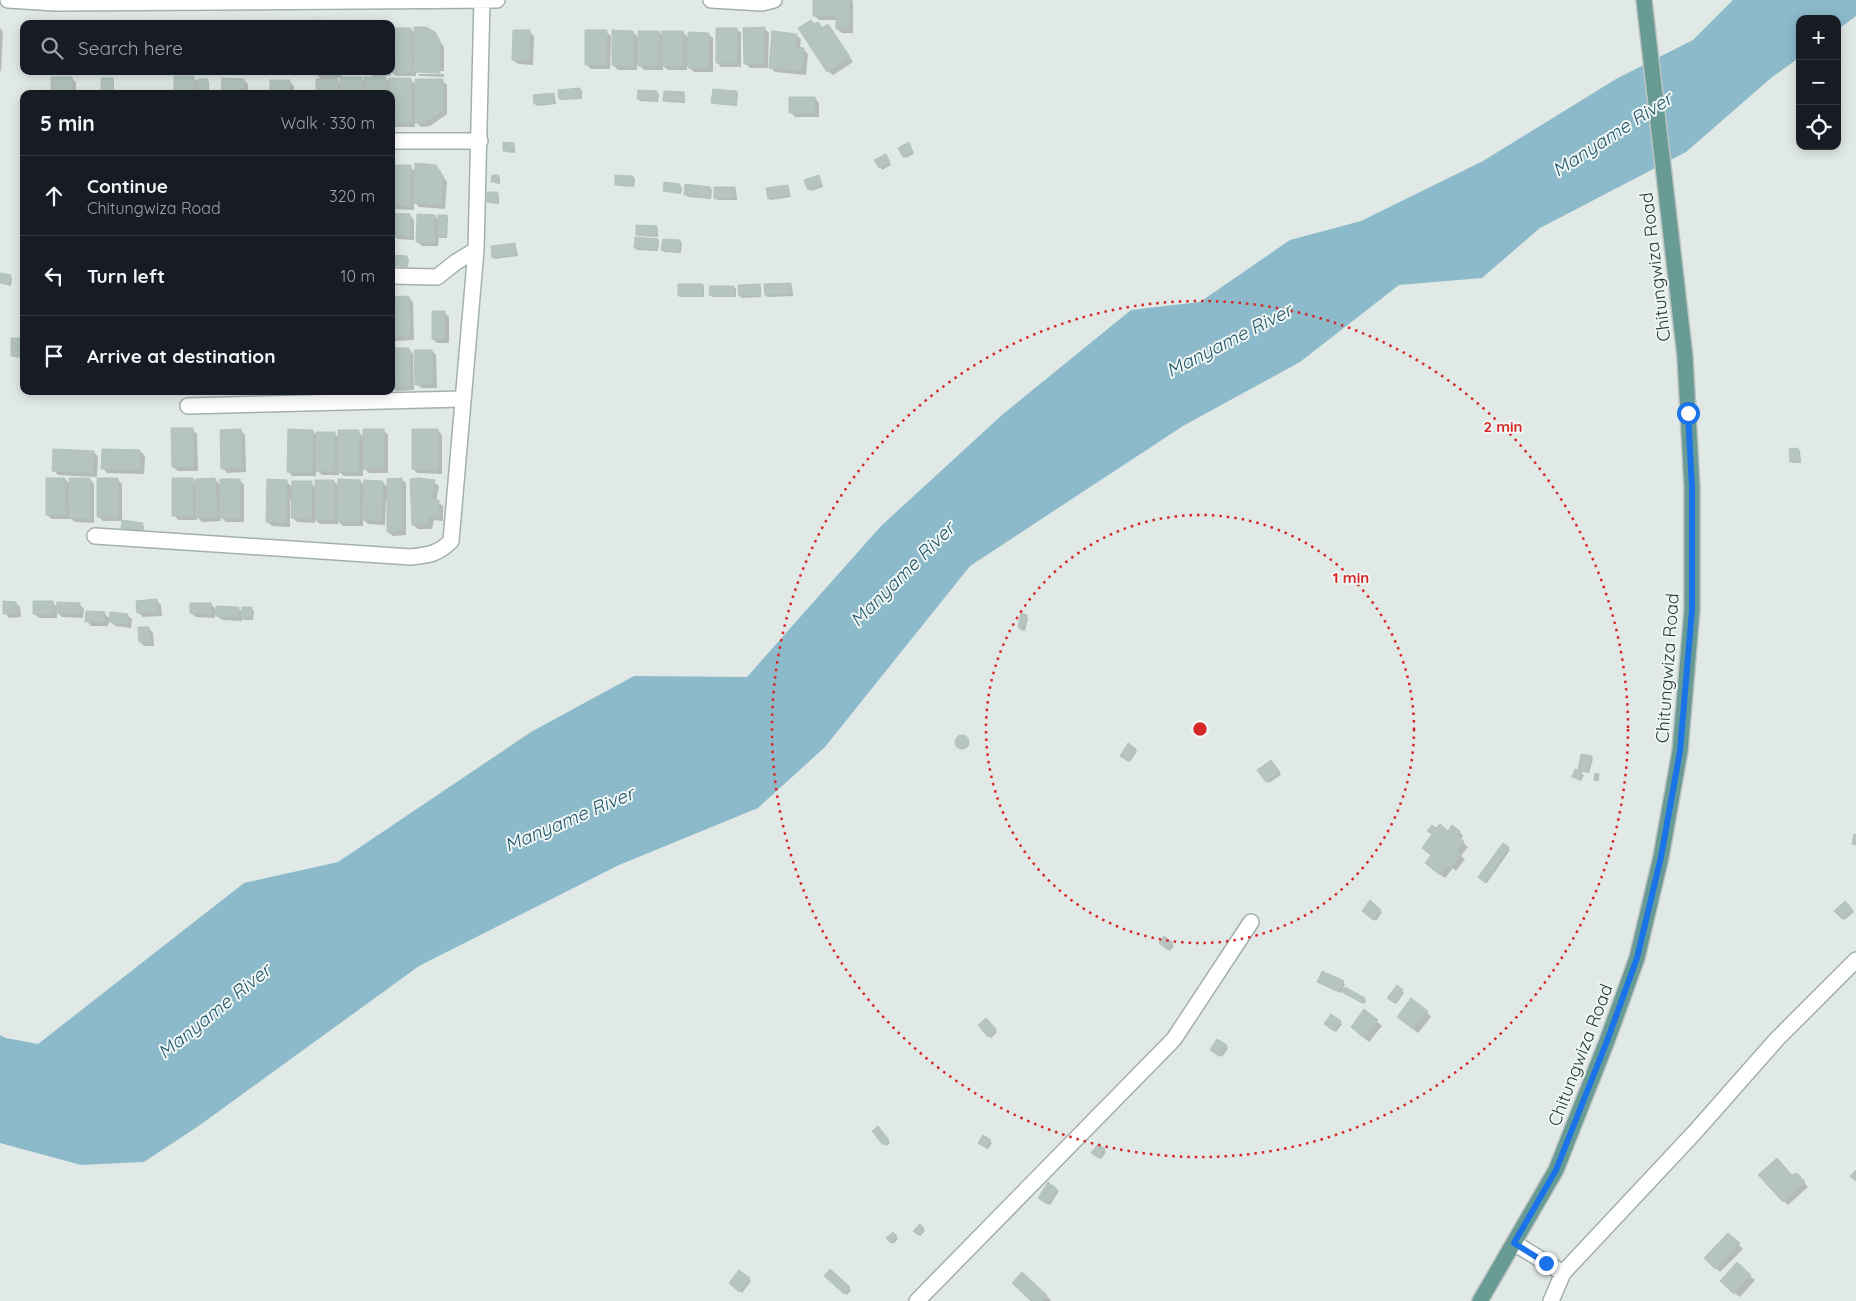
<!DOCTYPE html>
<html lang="en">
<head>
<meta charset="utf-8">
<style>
	:root { --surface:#171b24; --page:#20242c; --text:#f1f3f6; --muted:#9ea1a6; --line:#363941 }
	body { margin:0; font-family:Quicksand,sans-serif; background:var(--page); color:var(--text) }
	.controls { position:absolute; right:15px; top:15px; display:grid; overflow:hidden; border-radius:10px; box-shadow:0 2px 12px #0003 }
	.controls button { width:45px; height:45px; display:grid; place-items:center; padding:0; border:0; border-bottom:1px solid var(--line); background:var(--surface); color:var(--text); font:25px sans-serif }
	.stop { position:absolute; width:15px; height:15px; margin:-11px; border:4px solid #1a73e8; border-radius:50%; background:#fff }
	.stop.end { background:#1a73e8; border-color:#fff; box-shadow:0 1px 5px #0008 }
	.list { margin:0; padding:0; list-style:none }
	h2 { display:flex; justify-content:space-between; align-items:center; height:65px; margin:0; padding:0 20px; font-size:21px }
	h2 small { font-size:16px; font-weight:400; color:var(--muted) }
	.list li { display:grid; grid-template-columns:32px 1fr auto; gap:15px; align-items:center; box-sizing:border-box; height:80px; padding:0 20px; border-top:1px solid var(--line) }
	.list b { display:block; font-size:19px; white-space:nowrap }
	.list p { margin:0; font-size:16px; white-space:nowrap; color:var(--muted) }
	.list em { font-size:16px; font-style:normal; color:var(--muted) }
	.icon { flex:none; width:28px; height:28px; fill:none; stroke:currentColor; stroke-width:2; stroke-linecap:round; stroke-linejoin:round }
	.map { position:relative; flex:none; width:1856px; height:1301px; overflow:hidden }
	.search { position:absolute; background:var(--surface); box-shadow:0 2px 12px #0003; left:20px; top:20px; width:375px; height:55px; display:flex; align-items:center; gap:12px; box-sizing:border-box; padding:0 18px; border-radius:10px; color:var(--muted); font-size:19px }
	.panel { position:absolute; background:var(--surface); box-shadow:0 2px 12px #0003; left:20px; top:90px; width:375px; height:305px; border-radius:10px }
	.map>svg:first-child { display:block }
	.water { fill:#8cbaca }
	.shadow { fill:#0003; fill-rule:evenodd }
	.building { fill:#b5c4bf; stroke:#b3c2be }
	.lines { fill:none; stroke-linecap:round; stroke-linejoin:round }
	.minor-casing { stroke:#a3b0ad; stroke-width:18 }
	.primary-casing { stroke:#bdc3c2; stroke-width:18 }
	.minor { stroke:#fff; stroke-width:15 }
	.primary { stroke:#689b94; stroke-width:15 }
	.route { stroke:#1a73e8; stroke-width:6 }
	.ring { fill:none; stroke:#d62828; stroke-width:2.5; stroke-dasharray:2.5 5 }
	.labels { text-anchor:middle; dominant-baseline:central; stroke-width:4; stroke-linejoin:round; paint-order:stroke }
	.street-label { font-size:18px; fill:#223834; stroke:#f0f6f4 }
	.water-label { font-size:19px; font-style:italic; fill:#22596e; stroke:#f0f6f4 }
	.centre { fill:#d62828; stroke:#f0f6f4; stroke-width:2.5 }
	.ring-label { font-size:15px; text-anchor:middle; font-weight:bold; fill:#d62828; stroke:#f0f6f4; stroke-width:4; stroke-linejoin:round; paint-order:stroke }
</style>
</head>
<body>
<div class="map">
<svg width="1856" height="1301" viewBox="0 0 1856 1301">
	<rect width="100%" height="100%" fill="#e0e9e6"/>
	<path class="water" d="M1733,0H1856V16L1837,30V19H1800V57L1771,78L1686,152L1540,228L1482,278L1399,285L1300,362L1183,426L970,566L825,747L758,808L619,865L419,966L200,1125L144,1162L81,1165L0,1143V1035L6,1038L38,1044L244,883L338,862L531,732L634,676L747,677L881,526L1002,415L1131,310L1200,302L1290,240L1361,221L1483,161L1616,79L1693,40Z"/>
	<path class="shadow" d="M814,0H852L853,2V33H842L837,29V20H819L814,15Z
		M818,23L823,29L828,26L832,30L853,62L833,75L828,71L815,25Z
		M0,28L3,32L1,71H0Z
		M764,28L769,33L768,68H750L745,63Z
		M411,29L415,34L434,33L444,47V71H418V74H444V77L420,76L416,72V76H396L391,72V76H384L390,83L410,79L416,85L442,81L447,85V114L430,126L421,127L415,121V127H395L391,123V94H317L322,80L316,74V71H342V78H361L366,83L374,78L369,73L348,74L345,71H391ZM336,78H341V84Z
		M736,29L741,33V67H721L717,62Z
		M529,32L534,36L533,65L518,64L513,60Z
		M606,32L611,36L610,69H591L587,65Z
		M633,32L639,38L659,32L663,36L683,32L689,39L708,34L713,38V72H694L687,65V70H668L663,66V70H644L637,63V70H618L613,65Z
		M796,35L801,39L800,49H803L808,54L806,75L775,72L770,67Z
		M54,71H77V72L55,73Z
		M106,71H125V73H107Z
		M131,71H150V73L132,72Z
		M180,71H198V72H180Z
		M200,71H223V74H202Z
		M272,71H295V74H275Z
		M72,78L76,83V94H53Z
		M194,78L199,83L207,80L209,82V94H175Z
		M112,79L114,81V94H102Z
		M244,80L248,84V94H223Z
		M289,81L294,86V94H271Z
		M580,89L582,91V99L562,100L560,98Z
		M657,92L659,94L658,102L640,101L638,99Z
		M736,92L738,94L737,106L715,104L713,102Z
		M683,93L685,95V103L666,102L664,100Z
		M553,94L555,96L556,104L537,106L535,104Z
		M815,98L819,103V117H795L791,112Z
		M513,144L515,146V153L506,152L504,150Z
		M910,146L914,154L905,158L904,156Z
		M886,156L891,165L882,170L876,160Z
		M391,166L410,167L416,172L436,166L447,182L445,209L419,207L414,202V210L393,209L391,207Z
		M498,176L500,178V184L495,183L493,181Z
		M633,177L635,179L634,187L618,186L616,184Z
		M818,177L823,187L811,191L809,189Z
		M680,186L682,188L681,194L667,192L665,190Z
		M787,186L791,197L771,200L769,198Z
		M710,188L712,190L711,199L688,197L686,195Z
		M735,188L736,190L737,200H718L716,198Z
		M497,194L499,196V204L490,203L488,201Z
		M410,215L414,220V240L398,239L393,235Z
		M435,216L439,221L446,216L448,218L447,238H440L439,236L438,246H422L417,241Z
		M656,227L658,229V237L639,236L637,234Z
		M657,240L659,242L658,251L637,250L635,248Z
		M680,241L682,243L681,253L664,252L662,250Z
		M515,244L518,256L495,259L494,257Z
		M391,256L407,257L409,259L408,267L392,266Z
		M10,276L12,278L11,286L0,283V277Z
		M790,284L792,286L793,296L768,297L766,295Z
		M702,285L704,287V297H681L679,295Z
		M759,285L761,287V297L742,298L740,296Z
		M734,287L736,289V297H713L711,295Z
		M408,297L413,302L414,340L395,341L391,337Z
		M444,312L449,317V343H437L433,339Z
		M21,339L23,341L22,358L14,357L12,355Z
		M409,349L413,354L414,390L396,391L392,386Z
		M432,351L436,355L437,388H421L417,384Z
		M193,430L197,434L198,471H178L173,467Z
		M240,430L245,435L246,472L227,473L223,468Z
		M437,430L442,435V474L417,473L413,469Z
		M313,431L315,434H334L339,438L359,432L364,438L384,431L388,435V473H369L363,467V476H344L339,472V475H322L316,469V476H292L288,471Z
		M1798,449L1800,451L1801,463H1793L1791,461Z
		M140,451L145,456L144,474L107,473L103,468Z
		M94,452L98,457L97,477L58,475L54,470Z
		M65,479L70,484L90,479L94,484V523L75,522L71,519H52L47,515Z
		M117,479L122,484V521H103L98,516Z
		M215,479L221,486L240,480L244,485V522H226L220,516L221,521L202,522L197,517V520H178L174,515L193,480L197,484Z
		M401,479L406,483V535L393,536L388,532L389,501H386L385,525L368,524L363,519V526H343L338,521V524H320L315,519V523L297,522L293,518V500H290V527L272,526L267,522L286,481L293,488L311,483L316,488L334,481L339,487L360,481L365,486L382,482L389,488Z
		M434,482L439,486L436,501L443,506V521L434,520L432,529H418L413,525Z
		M142,525L144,526L143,533L124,530L122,528Z
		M157,601L161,605L162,616L143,617L139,613Z
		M52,602L58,608L79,604L84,609L83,618L62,617L57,612V618H39L35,614Z
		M16,603L20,607L21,617L9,618L5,613Z
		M211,604L217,611L238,608L243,613L252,609L254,611L253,620H244L243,618L242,621L222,620L215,614V618L196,617L191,613Z
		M104,613L110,619L127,615L132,619L131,628L115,626L109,620L108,626H91L87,621Z
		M1027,616L1028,618L1025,631L1019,626Z
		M149,628L153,633L154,646H144L140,642Z
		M957 743a6 6 0 1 1 12 0a6 6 0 1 1-12 0Z
		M1136,750L1137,751L1130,762L1123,757Z
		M1591,757L1593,759L1589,773L1581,771L1579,769Z
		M1273,763L1281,775L1269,783L1267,781Z
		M1576,771L1584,775L1581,781L1574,777Z
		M1429,831H1459L1463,836L1460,840L1468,847L1461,856L1465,859L1456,871L1453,868L1445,878L1431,868L1433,835Z
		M1504,845L1510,850L1487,883L1479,877Z
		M1370,902L1382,912L1376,921L1365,913Z
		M1845,903L1854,912L1844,920L1836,911Z
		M1164,938L1174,946L1170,951L1162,945Z
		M1343,982L1345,984L1343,988L1364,999L1366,1001L1364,1004L1342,991L1341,993L1320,983Z
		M1397,987L1404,993L1396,1004L1391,1000Z
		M1365,1011L1382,1026L1369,1042L1357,1032Z
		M1427,1012L1431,1017L1418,1033L1403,1021Z
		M1332,1015L1342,1024L1336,1032L1327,1025Z
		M986,1020L997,1032L991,1038L979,1026Z
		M1226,1046L1228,1048L1222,1057L1213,1051Z
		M877,1128L890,1143L886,1146L873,1131Z
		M983,1136L992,1143L988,1149L981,1144Z
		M1098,1145L1106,1152L1101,1159L1095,1154Z
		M1797,1174L1808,1187L1788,1205L1784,1201L1792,1177Z
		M1048,1184L1059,1191L1050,1205L1041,1199Z
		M920,1226L925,1231L920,1236L915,1231Z
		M892,1234L898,1239L893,1244L888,1238Z
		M1728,1234L1743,1249L1720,1272L1706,1258Z
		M740,1271L751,1281L742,1293L732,1285Z
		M830,1271L851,1290L847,1295L826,1276Z
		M1022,1274L1051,1300L1050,1301H1033Z
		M1750,1276L1755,1280L1740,1297L1726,1286Z"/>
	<path class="building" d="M813,0H849V29H836V16H813Z
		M315,20L338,21V24H315Z
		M811,20L814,24L818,22L822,28L828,24L850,57L827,72L798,28Z
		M414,27H426L435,32L440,41V73L414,72Z
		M765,27L764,64H744L743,28Z
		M391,28H411L412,72H390Z
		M716,28H737V63H716Z
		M513,30H530L529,61L512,60Z
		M585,30H607L606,65H585Z
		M612,30L633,31V66L612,65Z
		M638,31H659V66H638Z
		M662,31H683V66H662Z
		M772,31L797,34L795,47L804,48L802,71L769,68Z
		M688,32L709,33V68H688Z
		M315,71H338V74H315Z
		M174,76H194V94H174Z
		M51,77H72V94H51Z
		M340,77H362V94H340Z
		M364,77H386V94H364Z
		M101,78H113V94H101Z
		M222,78L244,79V94H221Z
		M337,78L338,94H316V79Z
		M389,78H411V123H391V94H389Z
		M198,79H208L207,94H198Z
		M415,79H443V109L426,122L415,123Z
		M270,80H290V94H270Z
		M580,88L581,98L559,99L558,90Z
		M713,89L737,91L736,105L711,103Z
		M638,90L657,91V101L637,99Z
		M664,91L684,92V101H663Z
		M554,93V103L534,104L533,95Z
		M789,97H815V113H789Z
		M503,142L514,143L513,151H503Z
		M909,142L913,152L903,157L898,148Z
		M886,154L890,163L879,168L874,160Z
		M415,163L436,165L443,176L441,205L413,203Z
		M391,165H411L410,206L391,205Z
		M492,175H499L498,182H491Z
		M615,175L633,176V186L615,185Z
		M819,175L822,185L808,190L804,180Z
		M664,182L680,184L679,193L663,191Z
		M685,184L710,187L709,198L684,195Z
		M788,185L790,195L768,199L766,188Z
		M714,187H735V198L714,199Z
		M487,192H498L497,202H487Z
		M392,213L410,214V236L392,235Z
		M417,214L435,215L434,243L416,242Z
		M438,215H447L446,237L437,236Z
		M636,225L657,226L656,236L636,235Z
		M635,237L658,239L657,250L634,248Z
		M663,239L680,240L679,252L661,250Z
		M515,243L517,254L492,258L491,246Z
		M391,255L407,256V266L391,265Z
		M0,273L11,275L9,285L0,283Z
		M791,283V294L765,295L764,284Z
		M678,284H703V296H678Z
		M760,284V295L739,296L738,285Z
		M710,286H734V296L709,295Z
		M409,296L410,336L391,337V297Z
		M432,311H445V339H432Z
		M11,338H21V356H11Z
		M391,348H409L410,386L391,387Z
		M414,350H432L433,384L415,385Z
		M171,428H193L194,467H172Z
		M241,429L242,468L221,469L220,430Z
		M288,429L313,430L312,473L287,472Z
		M363,429H384V469H363Z
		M412,429H438V470L412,469Z
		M338,430H359V472H338Z
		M316,432H335V471H316Z
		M1798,448L1800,461L1790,462L1789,449Z
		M53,449L94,451L93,473L52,471Z
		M102,449L140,450V470L101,469Z
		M46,478H65L66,515H46Z
		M69,478H90V519L69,518Z
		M97,478H118V517H97Z
		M172,478H193V516H172Z
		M215,478L217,517L196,518L195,479Z
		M402,478V530L387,532V479Z
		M419,478L435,480L432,499L439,500V518L430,516L428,525H412L410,479Z
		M220,479H240V518H220Z
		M267,479L287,480L286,523L266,522Z
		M338,479L360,480L359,522H337Z
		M315,480H334V520H315Z
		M364,480L383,481L381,521L362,520Z
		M292,481H312L311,519L291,518Z
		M122,520L143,523L142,531L121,528Z
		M157,599L158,612L137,613L136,601Z
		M3,601L16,602L17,613L3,614Z
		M33,601H53V614H33Z
		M57,602L80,603L79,614L56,613Z
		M190,603H211V614L190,613Z
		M216,606L239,607L238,617L216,616Z
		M242,607H252V619L241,618Z
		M86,611L105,612L104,622H85Z
		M110,612L128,614L127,624L109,622Z
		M1021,613L1027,615L1023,631L1018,627Z
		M138,627H149L150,642H139Z
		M955 742a7 7 0 1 1 14 0a7 7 0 1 1-14 0Z
		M1128,743L1136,749L1128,761L1120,756Z
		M1581,754L1592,756L1587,772L1578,770Z
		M1271,760L1280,772L1266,782L1257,770Z
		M1575,769L1582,772L1580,780L1572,777Z
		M1595,773L1599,774L1598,781L1594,780Z
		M1440,824L1448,831L1452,825L1460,831L1456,835L1464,841L1457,851L1461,854L1451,868L1448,865L1440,875L1425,863L1431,855L1422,848L1432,834L1427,831L1432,825L1436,828Z
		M1854,834L1856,835V845L1852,844Z
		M1503,843L1509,847L1485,883L1478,877Z
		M1370,900L1381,910L1373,920L1362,911Z
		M1845,901L1853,910L1842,919L1834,911Z
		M1164,936L1173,943L1168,950L1159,943Z
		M1322,971L1344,981L1339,992L1317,982Z
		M1397,985L1403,990L1394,1003L1387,998Z
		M1345,987L1365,998L1362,1003L1342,992Z
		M1411,998L1428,1011L1413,1029L1397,1017Z
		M1364,1009L1378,1020L1364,1038L1351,1027Z
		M1331,1014L1341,1021L1334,1031L1324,1024Z
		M986,1018L996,1029L988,1037L978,1025Z
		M1217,1039L1227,1045L1219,1056L1210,1050Z
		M878,1126L889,1140L883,1145L872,1131Z
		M983,1135L991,1140L986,1148L978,1143Z
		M1098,1144L1105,1149L1099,1158L1091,1153Z
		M1777,1158L1792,1175L1797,1173L1805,1182L1783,1202L1758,1175Z
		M1856,1170V1181L1850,1176Z
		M1048,1182L1057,1189L1047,1204L1038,1198Z
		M920,1224L924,1229L918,1235L913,1231Z
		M893,1232L897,1236L891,1243L886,1238Z
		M1728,1233L1740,1243L1715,1269L1704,1258Z
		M1737,1262L1751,1275L1734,1294L1720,1281Z
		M830,1269L850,1287L844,1294L824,1276Z
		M739,1270L750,1278L739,1292L729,1283Z
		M1022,1272L1047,1295L1042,1301H1031L1012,1283Z"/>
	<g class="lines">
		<g class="minor-casing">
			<path id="minor" d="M8,0L56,3L497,0
				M711,0L762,3L774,0
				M391,141H480
				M391,276L437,277L456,262L476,250
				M188,406L462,399
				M95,536L411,557C429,555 438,554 451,541L476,250L482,0
				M1514,1243L1563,1273L1551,1301
				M1563,1273L1695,1132L1777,1039L1856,960
				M917,1301L1174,1039L1251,922"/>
		</g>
		<g class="primary-casing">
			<path id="primary" d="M1480,1301L1556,1170L1607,1041L1637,958L1661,857L1680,751L1692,610V487L1685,357L1644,0"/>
		</g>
		<use href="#minor" class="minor"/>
		<use href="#primary" class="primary"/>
	</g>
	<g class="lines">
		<path class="route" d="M1546,1263L1514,1243L1556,1170L1607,1041L1637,958L1661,857L1680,751L1692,610V487L1688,413"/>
	</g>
	<g class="ring">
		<circle cx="1200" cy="729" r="214"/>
		<circle cx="1200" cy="729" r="428"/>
	</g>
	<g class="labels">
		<g class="street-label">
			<text transform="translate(1655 267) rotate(-97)">Chitungwiza Road</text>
			<text transform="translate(1667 668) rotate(-86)">Chitungwiza Road</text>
			<text transform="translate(1580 1055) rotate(-69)">Chitungwiza Road</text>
		</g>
		<g class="water-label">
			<text transform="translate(1612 134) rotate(-33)">Manyame River</text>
			<text transform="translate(1229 340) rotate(-27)">Manyame River</text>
			<text transform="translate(902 574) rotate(-45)">Manyame River</text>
			<text transform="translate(569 819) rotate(-23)">Manyame River</text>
			<text transform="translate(214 1011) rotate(-39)">Manyame River</text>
		</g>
	</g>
	<circle cx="1200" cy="729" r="8" class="centre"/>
	<g class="ring-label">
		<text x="1503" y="432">2 min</text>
		<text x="1351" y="583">1 min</text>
	</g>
</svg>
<div class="controls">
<button>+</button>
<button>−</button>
<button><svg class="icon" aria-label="locate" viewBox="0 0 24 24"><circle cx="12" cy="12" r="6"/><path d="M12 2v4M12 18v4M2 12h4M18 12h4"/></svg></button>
</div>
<div class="stop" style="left:1688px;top:413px"></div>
<div class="stop end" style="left:1546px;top:1263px"></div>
<div class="search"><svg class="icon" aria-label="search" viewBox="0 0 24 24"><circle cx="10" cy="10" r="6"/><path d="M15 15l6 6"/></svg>Search here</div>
<section class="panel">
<h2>5 min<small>Walk · 330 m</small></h2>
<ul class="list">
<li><svg class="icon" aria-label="ahead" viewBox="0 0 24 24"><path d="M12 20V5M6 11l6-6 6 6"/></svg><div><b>Continue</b><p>Chitungwiza Road</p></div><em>320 m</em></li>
<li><svg class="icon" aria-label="left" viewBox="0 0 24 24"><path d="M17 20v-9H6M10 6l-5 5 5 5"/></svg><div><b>Turn left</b></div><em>10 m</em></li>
<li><svg class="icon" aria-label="arrive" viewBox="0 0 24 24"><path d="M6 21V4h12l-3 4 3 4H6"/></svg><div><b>Arrive at destination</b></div></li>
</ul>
</section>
</div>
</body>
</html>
